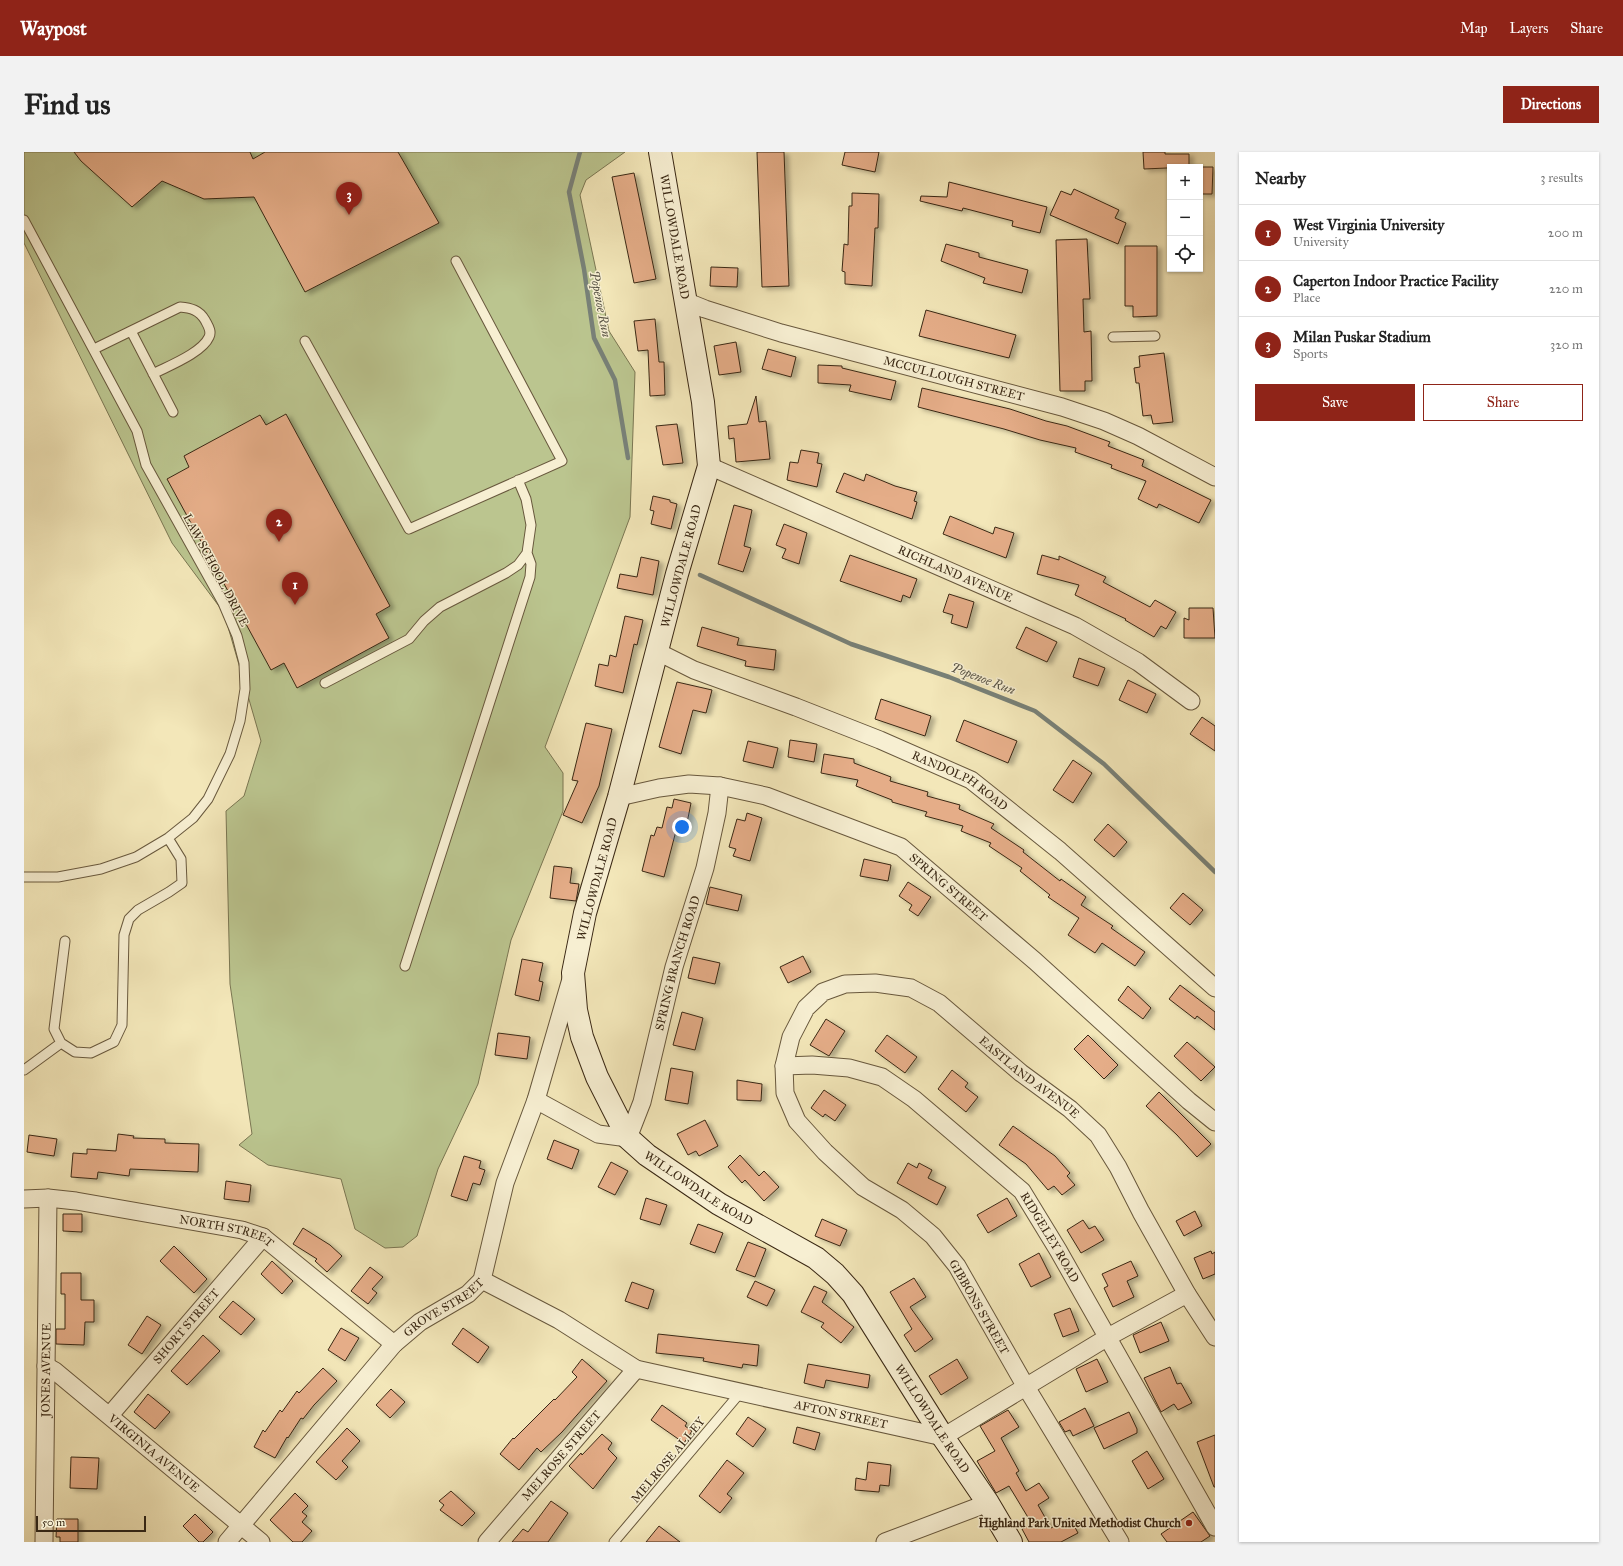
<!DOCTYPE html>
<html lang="en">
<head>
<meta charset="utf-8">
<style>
	:root { --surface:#fff; --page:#f2f2f2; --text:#222; --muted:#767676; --line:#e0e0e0; --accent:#8f2418 }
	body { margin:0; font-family:"IM FELL Great Primer",serif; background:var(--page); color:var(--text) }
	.controls { position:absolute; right:12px; top:12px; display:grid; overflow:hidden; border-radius:0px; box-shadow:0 1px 3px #0004 }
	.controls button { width:36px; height:36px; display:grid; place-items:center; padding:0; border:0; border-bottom:1px solid var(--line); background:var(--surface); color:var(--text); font:20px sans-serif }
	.scale { position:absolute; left:12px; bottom:10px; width:110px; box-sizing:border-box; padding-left:4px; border:2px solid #3a2814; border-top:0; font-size:11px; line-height:14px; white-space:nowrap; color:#3a2814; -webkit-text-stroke:3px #f7efd2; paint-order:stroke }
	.you { position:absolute; left:658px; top:675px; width:14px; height:14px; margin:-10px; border:3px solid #fff; border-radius:50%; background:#1a73e8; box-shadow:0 0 0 6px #1a73e833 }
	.badge { display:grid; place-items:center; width:26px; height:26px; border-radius:50%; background:var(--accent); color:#fff; font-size:13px; font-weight:700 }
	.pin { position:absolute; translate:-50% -33px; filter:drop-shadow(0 1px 2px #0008) }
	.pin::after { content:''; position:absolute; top:21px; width:14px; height:12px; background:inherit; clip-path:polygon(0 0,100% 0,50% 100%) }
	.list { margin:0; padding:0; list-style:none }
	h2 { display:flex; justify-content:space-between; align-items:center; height:52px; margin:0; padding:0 16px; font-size:17px }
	h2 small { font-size:13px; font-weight:400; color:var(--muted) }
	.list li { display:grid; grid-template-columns:26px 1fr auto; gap:12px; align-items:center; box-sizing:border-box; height:56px; padding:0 16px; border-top:1px solid var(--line) }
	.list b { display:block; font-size:15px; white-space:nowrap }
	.list p { margin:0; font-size:13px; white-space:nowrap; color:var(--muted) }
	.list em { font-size:13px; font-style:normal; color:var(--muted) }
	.actions { display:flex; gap:8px; padding:12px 16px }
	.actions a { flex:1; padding:9px 0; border:1px solid var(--accent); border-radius:0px; text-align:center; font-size:14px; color:var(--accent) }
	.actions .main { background:var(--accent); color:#fff }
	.icon { flex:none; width:22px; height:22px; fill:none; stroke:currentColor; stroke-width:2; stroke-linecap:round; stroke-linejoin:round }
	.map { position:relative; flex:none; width:1191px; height:1390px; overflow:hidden; border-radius:0px }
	header { display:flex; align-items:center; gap:24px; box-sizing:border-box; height:56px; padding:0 20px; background:var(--accent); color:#fff }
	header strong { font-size:19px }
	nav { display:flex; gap:22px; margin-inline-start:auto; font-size:14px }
	.intro { display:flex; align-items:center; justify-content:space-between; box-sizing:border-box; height:96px; padding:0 24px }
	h1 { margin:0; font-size:28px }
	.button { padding:10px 18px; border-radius:0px; background:var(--accent); color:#fff; font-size:14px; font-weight:700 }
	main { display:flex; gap:24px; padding:0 24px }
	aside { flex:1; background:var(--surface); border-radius:0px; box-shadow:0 1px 3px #0004 }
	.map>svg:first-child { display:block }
	.green { fill:#bbc58f; stroke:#7a7652 }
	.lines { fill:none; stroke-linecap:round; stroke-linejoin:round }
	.stream { stroke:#788178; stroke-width:4.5 }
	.building { fill:#e5ad88; stroke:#3a2814; filter:url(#shadow) }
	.lane-casing { stroke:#68583d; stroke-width:11 }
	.street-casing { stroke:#68583d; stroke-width:19 }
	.secondary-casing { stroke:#3a2814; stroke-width:24 }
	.lane { stroke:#f7efd2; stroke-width:9 }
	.street { stroke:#f7efd2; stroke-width:17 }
	.secondary { stroke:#f7efd2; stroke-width:22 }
	.poi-dot { fill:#8f2418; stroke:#f7efd2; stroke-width:1.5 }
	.labels { text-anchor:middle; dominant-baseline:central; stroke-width:3; stroke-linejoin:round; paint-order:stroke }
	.street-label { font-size:12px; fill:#3a2814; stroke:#f7efd2 }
	.poi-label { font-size:12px; font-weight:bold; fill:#3a2814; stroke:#f7efd2; text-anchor:end }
	.water-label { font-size:13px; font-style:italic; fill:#595446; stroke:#f7efd2 }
</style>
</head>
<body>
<header>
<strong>Waypost</strong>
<nav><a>Map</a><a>Layers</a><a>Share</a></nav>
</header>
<div class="intro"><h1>Find us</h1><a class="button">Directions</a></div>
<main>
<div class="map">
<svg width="1191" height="1390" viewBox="0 0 1191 1390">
	<defs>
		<filter id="shadow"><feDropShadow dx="4.5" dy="2.5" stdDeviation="2" flood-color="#0004"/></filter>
	</defs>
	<rect width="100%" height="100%" fill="#f3e7b9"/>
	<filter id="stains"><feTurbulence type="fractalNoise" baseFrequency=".005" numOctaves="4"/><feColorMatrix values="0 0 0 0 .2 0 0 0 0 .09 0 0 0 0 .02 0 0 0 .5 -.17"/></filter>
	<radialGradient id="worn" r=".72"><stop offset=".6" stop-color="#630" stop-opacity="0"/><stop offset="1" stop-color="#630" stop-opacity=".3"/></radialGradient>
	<path class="green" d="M0,0H601L562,28L556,43L585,179L611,220L606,365L521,595L539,621V659L487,788L454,932L414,1017L393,1084L379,1095L361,1096L331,1077L317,1027L244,1013L215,993L228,982L206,832L202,659L220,644L237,589L200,461L148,391L0,91Z"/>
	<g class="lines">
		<path class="stream" d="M556,0L545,40L560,117L570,186L591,228L604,306
			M676,423L827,492L925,525L1011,559L1080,612L1191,720"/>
	</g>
	<path class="building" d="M50,0H226L229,7L241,0H374L415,71L281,140L230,45L180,47L138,29L108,55L57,9Z
		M733,0H760L765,134L738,135Z
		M821,0H855L851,20L818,13Z
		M1119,0H1141V2H1165V15L1120,17Z
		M1176,15H1189L1188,42H1176Z
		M610,21L632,127L610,131L588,25Z
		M925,30L1023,55L1016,81L988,74L989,69L939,56L938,59L896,49L897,44L923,45Z
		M1050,37L1095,58L1091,66L1102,71L1094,92L1026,63L1037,39L1047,43Z
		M828,41L855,42L854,76H851L848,134L821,132V120L818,119L820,92L824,93L825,54H828Z
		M1063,87L1066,147H1059L1060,180L1067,179L1068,229H1061V239H1036L1032,88Z
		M922,92L955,101V105L1004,118L998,141L959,131L961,126L917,109Z
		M1101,94H1133V164L1109,165V154H1101Z
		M687,115L714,116L713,135L686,134Z
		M902,158L992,183L985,206L895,184Z
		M631,167L635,210H640L641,243L626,244L624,198L614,199L610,169Z
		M712,190L717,220L695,223L690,194Z
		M744,197L772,205L767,225L738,217Z
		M1140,201L1149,270L1129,272L1127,263L1119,264L1115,231H1112L1110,216L1116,215L1115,204Z
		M794,213L818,214V216L872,229L867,248L825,239L827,233L794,231Z
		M898,236L986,257L1022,269L1043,274L1086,290L1084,294L1120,308L1118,314L1187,348L1175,371L1135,352L1133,356L1114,347L1122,329L1087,316L1088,313L1051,300L1052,296L1016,288L980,277L894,255Z
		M732,244L735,270L742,269L746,307L712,310L710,286L705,287L704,274L723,272Z
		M262,262L366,454L352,462L365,486L273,536L260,511L247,518L143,327L165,315L160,304L236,263L242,273Z
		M653,272L659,311L639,313L632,274Z
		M777,298L795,301L793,311L798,312L793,335L763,328L766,310L774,311Z
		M820,321L840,329L842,322L871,334L893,340L890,349L893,350L888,367L812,340Z
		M629,344L646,348V350L653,352L647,377L627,372L630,359L626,358Z
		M710,353L728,358L720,394L727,396L719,420L694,412Z
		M926,364L969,382L971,375L990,381L982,406L919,382Z
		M760,372L783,381L775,412L758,406L762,397L752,393Z
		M826,403L893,427L886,446L879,443L877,450L816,429Z
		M1018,403L1035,408V404L1082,425L1079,430L1126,455L1131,448L1152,460L1142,477L1137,474L1130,485L1101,468L1102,467L1051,443L1055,433L1013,422Z
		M617,405L635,409L629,443L593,436L596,422L613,425Z
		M925,442L950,450L943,476L927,471L929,463L919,460Z
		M1165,456H1189L1191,486H1160V466L1165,468Z
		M601,464L619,468L613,493L610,492L599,541L571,534L575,512L584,514L586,503L592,505Z
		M678,475L715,486L713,493L752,498L750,518L721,514L722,509L673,494Z
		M1002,475L1033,490L1023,510L992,496Z
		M1055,506L1081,516L1074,534L1049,525Z
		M1104,528L1132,542L1123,561L1095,548Z
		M653,530L688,538L682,561L669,558L657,602L635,595Z
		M857,547L907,564L901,584L851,567Z
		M1178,565L1191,574V599L1166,582Z
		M940,568L993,589L984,611L932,589Z
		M562,571L588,577L575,634L558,671L539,663L554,629L548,628Z
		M766,588L793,592L790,610L764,605Z
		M724,589L754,596L749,616L719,609Z
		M800,602L830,607V611L867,625L866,629L904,640L903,644L936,653L935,657L970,672L967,676L1000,698L999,700L1036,729L1037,727L1062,745L1057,753L1089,774L1087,776L1121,800L1111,814L1078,791L1071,801L1044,783L1055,766L1024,745L1026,743L996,719L998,716L965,694L967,691L937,679L939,674L901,664L903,660L868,650V648L832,634L834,628L797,621Z
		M1049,608L1068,621L1049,651L1029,638Z
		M650,647L667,651L662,676L653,675L640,725L618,719L627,683L630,684L633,675L638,676L643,655L648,656Z
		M723,661L738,666L726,709L709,704L712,697L705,695L713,667L721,669Z
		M1084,672L1103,690L1090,705L1070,688Z
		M840,707L867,713L864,729L836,724Z
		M530,714L548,716L546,731L555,732L552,749L526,746Z
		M884,730L907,745L894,764L885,758L888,753L875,744Z
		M686,735L718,743L714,759L682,752Z
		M1159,741L1179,758L1166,773L1146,756Z
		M779,804L787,820L764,831L756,815Z
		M669,805L696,811L691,832L664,826Z
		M498,807L519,811L515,829L519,830L515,849L491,843Z
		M1156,833L1191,860V878L1173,864L1171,867L1145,847Z
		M1104,834L1127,856L1119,867L1094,848Z
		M658,860L679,866L671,898L649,893Z
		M802,867L821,879L805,904L786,893Z
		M474,881L506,885L503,907L471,903Z
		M863,883L893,905L881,921L851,899Z
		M1064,883L1094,913L1080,927L1050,897Z
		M1163,890L1191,915L1177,929L1150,904Z
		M647,916L669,920L664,952L641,948Z
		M928,918L944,931L941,935L954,945L942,960L914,937Z
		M713,928L738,932L737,949L713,948Z
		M800,938L822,953L811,969L801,962L799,965L787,956Z
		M1135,940L1187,992L1173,1005L1153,983L1122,954Z
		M681,968L694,994L675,1004L672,999L664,1003L653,982Z
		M989,974L1031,1004L1046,1021L1043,1024L1051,1033L1038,1043L1030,1034L1024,1038L1002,1012L975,993Z
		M94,982L110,984L109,986L141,987V991L175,992L174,1020L106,1017L105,1024L74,1020L73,1027L47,1025L49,1001L63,1002V997L92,999Z
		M5,983L33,987L30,1004L3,1000Z
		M530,988L555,998L548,1017L523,1007Z
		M716,1003L735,1024L740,1019L755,1035L740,1049L721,1028L718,1031L704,1015Z
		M440,1004L457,1009L455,1016L461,1018L456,1033L449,1031L443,1049L427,1044Z
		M587,1010L604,1019L591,1043L574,1035Z
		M884,1011L893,1016L895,1011L908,1018L904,1026L922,1035L913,1053L873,1031Z
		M202,1029L227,1033L225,1050L200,1047Z
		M622,1046L643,1053L636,1073L616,1067Z
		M983,1046L993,1064L964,1081L953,1063Z
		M1171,1059L1178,1074L1160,1084L1152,1069Z
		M39,1062H58V1080L39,1079Z
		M798,1067L823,1078L816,1094L791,1084Z
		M1059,1068L1065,1077L1071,1074L1080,1088L1057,1101L1043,1078Z
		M674,1072L699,1081L691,1101L666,1092Z
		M279,1076L306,1093L318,1104L303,1120L291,1109L293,1107L269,1092Z
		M724,1090L742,1097L731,1125L712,1118Z
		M150,1094L183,1127L170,1141L136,1109Z
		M1187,1099L1188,1102L1191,1100V1122L1179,1127L1170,1106Z
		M1015,1101L1027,1125L1007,1135L995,1112Z
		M248,1109L269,1129L258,1142L237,1122Z
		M1107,1109L1114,1124L1103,1129L1110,1145L1089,1155L1080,1136L1084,1134L1078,1122Z
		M346,1115L359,1125L348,1137L353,1141L344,1152L327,1139Z
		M37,1121H57V1148H70V1170H61L60,1193L32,1192V1177H41V1142H37Z
		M890,1126L902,1145L886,1155L909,1187L891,1200L880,1183L888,1177L866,1140Z
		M731,1129L751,1138L743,1154L723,1145Z
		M608,1130L630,1138L624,1157L601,1149Z
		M790,1134L803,1140L798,1150L830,1175L817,1191L797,1175L800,1171L777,1160Z
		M209,1149L231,1167L217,1183L195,1165Z
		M1046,1156L1055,1179L1039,1185L1030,1162Z
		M123,1164L137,1173L118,1202L104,1193Z
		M1137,1170L1145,1189L1116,1201L1109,1183Z
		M317,1176L335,1186L321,1209L304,1198Z
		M439,1176L465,1195L454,1211L428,1192Z
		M634,1182L735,1193L733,1214L719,1212L718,1216L679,1209L680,1206L632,1201Z
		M179,1183L196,1199L163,1233L147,1219Z
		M558,1207L583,1229L538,1280L517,1300L513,1296L495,1318L476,1302L489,1286L490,1287L530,1247L531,1248L553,1225L548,1220Z
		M933,1207L944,1226L917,1243L905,1224Z
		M1073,1207L1084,1230L1062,1240L1052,1217Z
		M784,1212L846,1223L844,1236L802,1228L800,1236L780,1231Z
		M1146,1215L1153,1232L1157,1231L1168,1251L1154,1258L1150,1252L1137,1260L1120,1226Z
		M299,1216L313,1229L290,1253L279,1267L277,1266L264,1286L263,1285L251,1306L230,1295L239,1278L241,1280L256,1258L258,1260L273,1239L275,1241Z
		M367,1237L381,1250L366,1266L352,1253Z
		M124,1242L146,1260L131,1277L110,1260Z
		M638,1253L663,1271L661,1274L668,1279L660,1291L627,1268Z
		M1061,1256L1070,1274L1049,1284L1046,1278L1041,1280L1035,1270Z
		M984,1258L995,1275L977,1286L995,1319L992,1321L1002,1339L1015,1331L1025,1346L1014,1353L1027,1376L1046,1366L1054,1381L1037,1390H1005L998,1377L1008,1372L985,1334L972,1341L953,1309L971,1299L956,1274Z
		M1105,1260L1113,1277V1281L1080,1297L1070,1276Z
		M724,1265L742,1277L729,1295L712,1282Z
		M773,1275L796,1281L791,1298L769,1291Z
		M323,1276L336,1289L318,1309L324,1315L312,1328L292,1310Z
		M578,1282L588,1291L584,1297L593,1306L569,1337L545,1314L557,1301L558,1303Z
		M1191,1283V1335H1190L1173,1290Z
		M1123,1299L1140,1327L1124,1337L1108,1309Z
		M47,1305L75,1306L73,1337L46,1336Z
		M703,1308L720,1321L703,1342L708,1346L696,1361L675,1344Z
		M844,1310L867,1313L865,1334L856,1333L855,1340L831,1338L832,1326L842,1328Z
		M427,1339L451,1361L438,1374L416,1358L420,1353L415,1349Z
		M271,1341L284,1354L278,1360L283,1364L278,1370L288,1379L278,1390H269L246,1368Z
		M527,1349L544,1361L524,1390H488L499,1377L504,1380Z
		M1169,1360L1186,1384L1177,1390H1143L1137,1382Z
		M171,1362L189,1380L179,1390H175L159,1374Z
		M33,1367H54V1390H36V1385H32Z
		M635,1374L656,1390H622Z"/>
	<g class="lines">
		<g class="lane-casing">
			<path id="lane" d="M0,68L113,279L122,313L199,451L213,484L220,511L221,537L216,569L206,602L184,647L169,666L144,686L112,705L77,717L34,725H0
				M107,179L149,260
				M1089,185L1131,184
				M281,189L385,377L538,309L432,109
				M70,197L156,155C167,156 175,158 181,168C184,174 188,179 185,185C178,201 144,214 129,222
				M301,531L385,487L400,469L416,455L482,421L494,413L503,401L507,373L502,347L494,328
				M41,789L30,877L37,891L51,900L67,901L90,890L98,873L100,783L105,767L114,758L145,740L158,731L157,707L144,686
				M381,814L506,425L507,412L503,401
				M0,918L37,891
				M590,1390L716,1241"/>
		</g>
		<g class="street-casing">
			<g id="street">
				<path id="s1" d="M661,149L681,157L757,181L1038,255L1080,269L1114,284L1191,325"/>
				<path id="s2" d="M685,314L1051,474L1114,510L1167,549"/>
				<path id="s3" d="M634,500L670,518L772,555L856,588L947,628L1036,699L1191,836"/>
				<path id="s4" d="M595,645L635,636L665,632L696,634L742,644L877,695L1011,809L1165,949L1191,970"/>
				<path id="s5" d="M760,914L788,913L825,916L858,925L890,947L998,1039L1034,1098L1191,1375"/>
				<path id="s6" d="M512,948L574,982L604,986L618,950L650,815L681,716L693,661L696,634"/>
				<path id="s7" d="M0,1047L24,1046L52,1049L218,1078L239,1085L370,1192"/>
				<path id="s8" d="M458,1128L535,1168L612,1217L919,1285L1084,1185L1163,1142"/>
				<path id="s9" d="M22,1214L31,1219L237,1390"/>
				<path id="s10" d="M86,1263L239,1085"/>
				<path id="s11" d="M20,1390L24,1046"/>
				<path id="s12" d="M203,1390L370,1192L396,1170L444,1142L458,1128L481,1031L512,948L547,827"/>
				<path id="s13" d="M463,1390L612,1217"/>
				<path d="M861,1390L964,1351"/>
				<path id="s14" d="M1096,1390L1002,1235L933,1114L909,1084L878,1058L839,1035L801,1000L773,969L761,941L760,914L767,885L782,856L799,840L821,832L851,831L887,836L915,851L997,921L1046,957L1074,983L1094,1015L1117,1060L1163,1142L1191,1185"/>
			</g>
		</g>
		<g class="secondary-casing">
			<g id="secondary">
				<path id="s15" d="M636,0L679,250L685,314L653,422L595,645L561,761L549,821L552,858L558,885L573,925L604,986L623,1003L695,1052L792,1106L811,1122L829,1142L919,1285L964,1351L987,1390"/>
			</g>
		</g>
		<use href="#lane" class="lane"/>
		<use href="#street" class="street"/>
		<use href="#secondary" class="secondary"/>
	</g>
	<circle class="poi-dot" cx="1165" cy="1371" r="4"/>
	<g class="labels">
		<g class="street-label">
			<text stroke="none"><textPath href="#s15" startOffset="86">WILLOWDALE ROAD</textPath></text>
			<text stroke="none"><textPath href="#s1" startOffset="280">MCCULLOUGH STREET</textPath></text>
			<text transform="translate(657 414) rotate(-75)">WILLOWDALE ROAD</text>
			<text transform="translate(192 418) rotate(62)">LAW SCHOOL DRIVE</text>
			<text stroke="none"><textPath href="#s2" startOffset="269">RICHLAND AVENUE</textPath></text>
			<text stroke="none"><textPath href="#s3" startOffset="329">RANDOLPH ROAD</textPath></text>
			<text transform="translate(573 727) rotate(-75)">WILLOWDALE ROAD</text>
			<text stroke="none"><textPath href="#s4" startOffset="356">SPRING STREET</textPath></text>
			<text stroke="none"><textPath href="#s6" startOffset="283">SPRING BRANCH ROAD</textPath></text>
			<text stroke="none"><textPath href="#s14" startOffset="920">EASTLAND AVENUE</textPath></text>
			<text stroke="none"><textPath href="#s15" startOffset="1106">WILLOWDALE ROAD</textPath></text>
			<text stroke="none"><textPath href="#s7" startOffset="206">NORTH STREET</textPath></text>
			<text stroke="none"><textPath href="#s5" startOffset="334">RIDGELEY ROAD</textPath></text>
			<text stroke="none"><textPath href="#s12" startOffset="321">GROVE STREET</textPath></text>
			<text transform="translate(955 1155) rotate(60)">GIBBONS STREET</text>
			<text stroke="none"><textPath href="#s10" startOffset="117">SHORT STREET</textPath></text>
			<text stroke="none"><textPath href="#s11" startOffset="172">JONES AVENUE</textPath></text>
			<text stroke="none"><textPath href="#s8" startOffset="388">AFTON STREET</textPath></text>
			<text stroke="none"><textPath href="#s15" startOffset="1442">WILLOWDALE ROAD</textPath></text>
			<text stroke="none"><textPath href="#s9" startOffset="139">VIRGINIA AVENUE</textPath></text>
			<text stroke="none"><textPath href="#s13" startOffset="114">MELROSE STREET</textPath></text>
			<text transform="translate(644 1308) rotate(-50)">MELROSE ALLEY</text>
		</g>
		<g class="poi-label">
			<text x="1157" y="1371">Highland Park United Methodist Church</text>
		</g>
		<g class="water-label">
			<text transform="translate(576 152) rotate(79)">Popenoe Run</text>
			<text transform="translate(959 527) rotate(21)">Popenoe Run</text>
		</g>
	</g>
	<rect width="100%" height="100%" filter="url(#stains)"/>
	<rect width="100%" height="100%" fill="url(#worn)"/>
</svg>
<div class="controls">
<button>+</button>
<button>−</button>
<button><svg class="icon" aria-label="locate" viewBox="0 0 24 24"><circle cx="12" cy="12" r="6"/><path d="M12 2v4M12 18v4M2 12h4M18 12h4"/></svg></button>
</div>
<div class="scale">50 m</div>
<div class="you"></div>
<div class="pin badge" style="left:271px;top:453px">1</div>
<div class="pin badge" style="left:255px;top:390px">2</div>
<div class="pin badge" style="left:325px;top:63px">3</div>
</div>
<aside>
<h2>Nearby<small>3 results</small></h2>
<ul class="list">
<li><span class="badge">1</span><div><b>West Virginia University</b><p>University</p></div><em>200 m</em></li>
<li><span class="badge">2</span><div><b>Caperton Indoor Practice Facility</b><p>Place</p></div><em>220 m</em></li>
<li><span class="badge">3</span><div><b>Milan Puskar Stadium</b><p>Sports</p></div><em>320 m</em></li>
</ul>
<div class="actions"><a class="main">Save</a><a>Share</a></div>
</aside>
</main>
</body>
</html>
